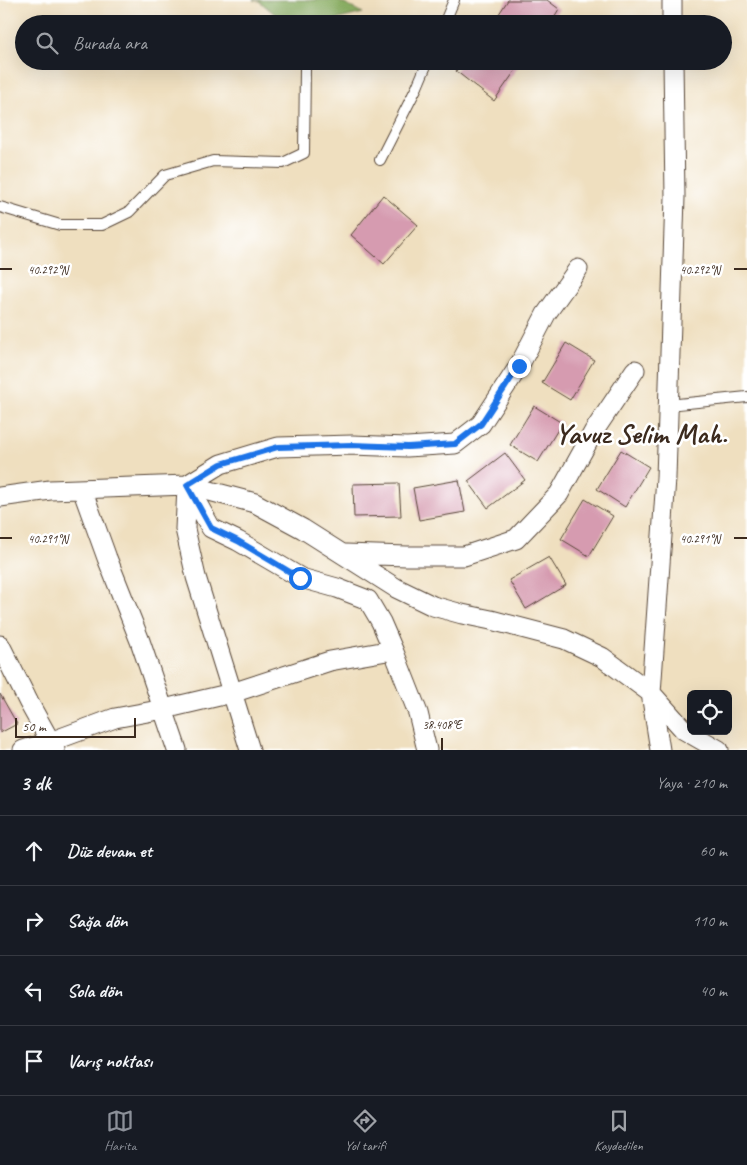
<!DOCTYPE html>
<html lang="tr">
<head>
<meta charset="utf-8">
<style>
	:root { --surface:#171b24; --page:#20242c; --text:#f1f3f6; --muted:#9ea1a6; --line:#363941; --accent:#8c9099 }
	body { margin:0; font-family:Caveat,sans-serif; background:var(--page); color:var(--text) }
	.controls { position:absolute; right:15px; bottom:15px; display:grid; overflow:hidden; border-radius:8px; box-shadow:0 5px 20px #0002 }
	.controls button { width:45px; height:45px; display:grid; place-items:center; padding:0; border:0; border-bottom:1px solid var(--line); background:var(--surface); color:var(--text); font:25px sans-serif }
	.scale { position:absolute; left:15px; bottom:12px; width:121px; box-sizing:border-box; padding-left:5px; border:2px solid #3b2a1e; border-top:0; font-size:14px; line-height:18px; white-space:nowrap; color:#3b2a1e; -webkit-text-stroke:4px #fff; paint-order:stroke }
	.stop { position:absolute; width:15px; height:15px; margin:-11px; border:4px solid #1a73e8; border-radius:50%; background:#fff }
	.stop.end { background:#1a73e8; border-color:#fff; box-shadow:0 1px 5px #0008 }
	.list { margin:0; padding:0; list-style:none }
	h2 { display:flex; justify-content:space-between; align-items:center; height:65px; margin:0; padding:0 20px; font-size:21px }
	h2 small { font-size:16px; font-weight:400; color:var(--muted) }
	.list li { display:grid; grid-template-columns:32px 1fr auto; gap:15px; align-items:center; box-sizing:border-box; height:70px; padding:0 20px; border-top:1px solid var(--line) }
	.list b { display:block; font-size:19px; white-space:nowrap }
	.list em { font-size:16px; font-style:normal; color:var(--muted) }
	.icon { flex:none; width:28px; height:28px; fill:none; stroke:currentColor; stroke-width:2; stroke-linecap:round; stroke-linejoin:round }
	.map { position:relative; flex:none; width:747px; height:750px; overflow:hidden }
	.search { position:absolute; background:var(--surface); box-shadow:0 5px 20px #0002; left:15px; right:15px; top:15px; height:55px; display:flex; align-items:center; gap:12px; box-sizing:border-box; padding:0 18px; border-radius:28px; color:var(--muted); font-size:19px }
	.sheet { height:345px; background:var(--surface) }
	nav { display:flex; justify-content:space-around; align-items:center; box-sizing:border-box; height:70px; border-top:1px solid var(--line); background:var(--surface); font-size:14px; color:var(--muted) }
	nav a { display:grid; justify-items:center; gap:2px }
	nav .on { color:var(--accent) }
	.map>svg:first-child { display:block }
	.forest { fill:#8aae63; stroke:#626c40 }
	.building { fill:#d69bb0 }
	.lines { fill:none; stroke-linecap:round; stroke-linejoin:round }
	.service-casing { stroke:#564536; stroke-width:12 }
	.minor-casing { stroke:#564536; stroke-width:21 }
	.service { stroke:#fff; stroke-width:10 }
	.minor { stroke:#fff; stroke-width:19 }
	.route { stroke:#1a73e8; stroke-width:6 }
	.ticks { fill:none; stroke:#3b2a1e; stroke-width:2 }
	.labels { text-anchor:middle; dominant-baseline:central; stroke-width:5; stroke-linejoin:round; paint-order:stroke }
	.district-label { font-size:29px; font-weight:bold; fill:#3b2a1e; stroke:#fff }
	.ticks-label { font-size:12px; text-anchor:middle; fill:#3b2a1e; stroke:#fff; stroke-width:5; stroke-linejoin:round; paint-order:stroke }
</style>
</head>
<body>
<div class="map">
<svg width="747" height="750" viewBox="0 0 747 750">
	<rect width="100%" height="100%" fill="#fff"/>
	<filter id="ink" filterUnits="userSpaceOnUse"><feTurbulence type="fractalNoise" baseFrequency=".02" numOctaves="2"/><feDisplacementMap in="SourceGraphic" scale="10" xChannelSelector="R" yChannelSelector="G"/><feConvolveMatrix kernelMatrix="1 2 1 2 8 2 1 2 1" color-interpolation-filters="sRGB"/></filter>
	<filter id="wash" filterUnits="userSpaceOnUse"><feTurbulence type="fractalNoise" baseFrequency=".0096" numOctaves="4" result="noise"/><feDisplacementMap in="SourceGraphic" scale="20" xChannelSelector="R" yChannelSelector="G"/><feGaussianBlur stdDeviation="1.12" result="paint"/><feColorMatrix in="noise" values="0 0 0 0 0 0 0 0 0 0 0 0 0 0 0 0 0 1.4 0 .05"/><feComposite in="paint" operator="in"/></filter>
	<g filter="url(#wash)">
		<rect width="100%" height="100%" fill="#efdfbf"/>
		<path class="forest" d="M253,0H336L363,13L319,24H287L259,1Z"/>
		<g id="blocks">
			<path class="building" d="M508,0H547L559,9L550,24H494L493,23Z
				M463,61H522L494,101L456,71Z
				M383,195L418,225L384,264L351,235Z
				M566,343L594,360L570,400L542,383Z
				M534,406L562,423L538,462L510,445Z
				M621,450L649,467L625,507L597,489Z
				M505,453L525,480L488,508L468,481Z
				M459,480L465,512L419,520L413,488Z
				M399,483L401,516L354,517L353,484Z
				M585,499L613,516L589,556L561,539Z
				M549,557L566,585L526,609L509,580Z
				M0,694L17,724L0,733Z"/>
		</g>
	</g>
	<g filter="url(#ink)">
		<use href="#blocks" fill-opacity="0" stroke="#564536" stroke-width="1"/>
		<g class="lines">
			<g class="service-casing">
				<path id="service" d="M444,24L454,0
					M380,160L417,87L428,61
					M0,207L60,225H102L129,212L165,175L213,161L283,163L304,153L305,68L309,61
					M668,405L747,397"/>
			</g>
			<g class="minor-casing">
				<path id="minor" d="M672,0V24
					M187,485L221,464L278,447L352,445L407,447L455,444L481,424L519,366L546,314L578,269
					M187,485L211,528L238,541L301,578L337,588L368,600L381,622L394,652L418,713L427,750
					M187,487L185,529L196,577L250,750
					M82,489L107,558L140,641L177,750
					M0,497L50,490L187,485L255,503L303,529L396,588L433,606L462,614L491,620L564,639L602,657L651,693L684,730L719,750
					M345,554L407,556H464L516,539L559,494L594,431L635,370
					M0,645L29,703L55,750
					M23,750L50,742L115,718L164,709L232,693L330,661L387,651L394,652
					M660,750L651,693L666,478L675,197L673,61"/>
			</g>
			<use href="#service" class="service"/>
			<use href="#minor" class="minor"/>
		</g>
	</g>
	<g class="lines" filter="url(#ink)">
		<path class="route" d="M300,578L238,541L211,528L187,485L221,464L278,447L352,445L408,447L455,444L481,424L519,366"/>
	</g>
	<path class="ticks" d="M0,269H12M734,269H747M0,538H12M734,538H747M442,738V750"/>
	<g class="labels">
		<g class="district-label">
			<text x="641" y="433">Yavuz Selim Mah.</text>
		</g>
	</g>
	<g class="ticks-label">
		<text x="48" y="274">40.292°N</text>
		<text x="700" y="274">40.292°N</text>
		<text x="48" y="543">40.291°N</text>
		<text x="700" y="543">40.291°N</text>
		<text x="442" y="729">38.408°E</text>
	</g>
</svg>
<div class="controls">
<button><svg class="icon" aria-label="locate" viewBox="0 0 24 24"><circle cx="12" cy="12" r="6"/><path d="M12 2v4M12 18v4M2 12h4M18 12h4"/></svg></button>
</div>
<div class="scale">50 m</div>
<div class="stop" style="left:300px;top:578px"></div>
<div class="stop end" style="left:519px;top:366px"></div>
<div class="search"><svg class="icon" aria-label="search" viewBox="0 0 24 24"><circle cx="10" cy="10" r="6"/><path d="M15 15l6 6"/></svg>Burada ara</div>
</div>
<section class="sheet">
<h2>3 dk<small>Yaya · 210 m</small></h2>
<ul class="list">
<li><svg class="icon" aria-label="ahead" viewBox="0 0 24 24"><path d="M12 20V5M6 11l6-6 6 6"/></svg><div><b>Düz devam et</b></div><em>60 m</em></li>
<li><svg class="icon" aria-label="right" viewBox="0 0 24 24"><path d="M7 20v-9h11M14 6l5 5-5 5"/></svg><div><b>Sağa dön</b></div><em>110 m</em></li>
<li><svg class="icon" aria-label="left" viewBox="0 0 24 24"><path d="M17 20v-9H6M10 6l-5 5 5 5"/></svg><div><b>Sola dön</b></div><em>40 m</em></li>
<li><svg class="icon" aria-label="arrive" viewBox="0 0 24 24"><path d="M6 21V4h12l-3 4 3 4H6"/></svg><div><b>Varış noktası</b></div></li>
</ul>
</section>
<nav>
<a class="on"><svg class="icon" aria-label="map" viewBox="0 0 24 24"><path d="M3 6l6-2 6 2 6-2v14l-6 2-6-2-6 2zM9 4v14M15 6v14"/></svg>Harita</a>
<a><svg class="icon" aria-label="directions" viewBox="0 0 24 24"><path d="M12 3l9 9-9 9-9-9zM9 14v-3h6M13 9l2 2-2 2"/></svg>Yol tarifi</a>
<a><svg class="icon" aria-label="saved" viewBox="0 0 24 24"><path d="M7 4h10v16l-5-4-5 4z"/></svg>Kaydedilen</a>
</nav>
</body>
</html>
